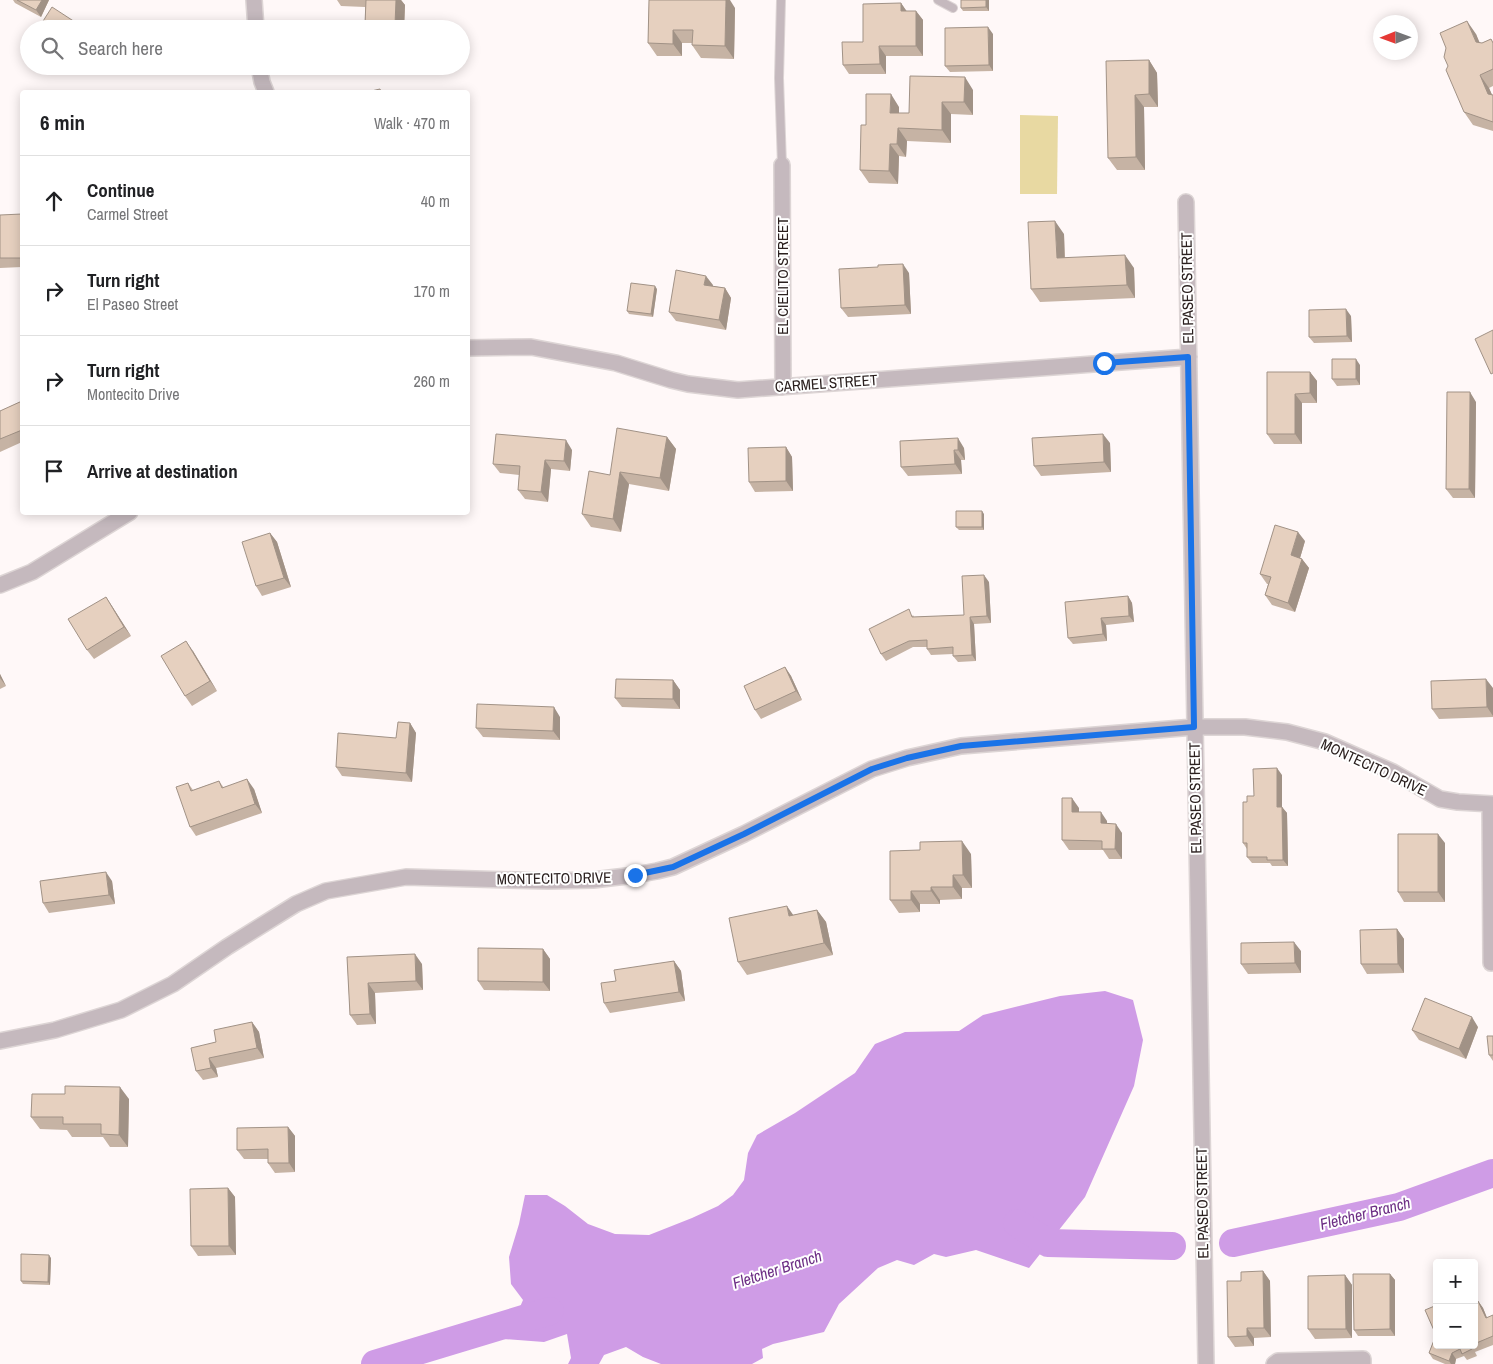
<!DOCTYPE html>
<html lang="en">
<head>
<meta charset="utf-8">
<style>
	:root { --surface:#fff; --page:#f2f2f2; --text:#202124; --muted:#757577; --line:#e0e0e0 }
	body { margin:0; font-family:"Archivo Narrow",sans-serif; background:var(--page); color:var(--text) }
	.controls { position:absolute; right:15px; bottom:15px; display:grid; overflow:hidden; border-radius:5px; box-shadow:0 2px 12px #0003 }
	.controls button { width:45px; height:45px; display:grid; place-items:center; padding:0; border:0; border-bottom:1px solid var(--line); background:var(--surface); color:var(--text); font:25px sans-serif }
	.compass { position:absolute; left:1373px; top:15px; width:45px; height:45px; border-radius:50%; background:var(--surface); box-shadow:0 2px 12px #0003; rotate:269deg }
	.stop { position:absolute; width:15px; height:15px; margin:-11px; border:4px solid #1a73e8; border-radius:50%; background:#fff }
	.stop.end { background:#1a73e8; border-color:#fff; box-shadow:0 1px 5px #0008 }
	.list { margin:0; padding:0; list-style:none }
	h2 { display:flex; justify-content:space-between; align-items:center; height:65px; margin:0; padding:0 20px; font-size:21px }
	h2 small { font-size:16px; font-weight:400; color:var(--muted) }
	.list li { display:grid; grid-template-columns:32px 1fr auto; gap:15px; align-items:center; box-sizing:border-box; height:90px; padding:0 20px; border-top:1px solid var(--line) }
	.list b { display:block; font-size:19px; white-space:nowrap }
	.list p { margin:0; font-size:16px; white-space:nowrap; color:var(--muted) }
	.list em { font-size:16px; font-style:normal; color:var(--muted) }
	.icon { flex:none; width:28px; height:28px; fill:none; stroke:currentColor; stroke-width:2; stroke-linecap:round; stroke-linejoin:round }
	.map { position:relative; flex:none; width:1493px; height:1364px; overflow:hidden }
	.search { position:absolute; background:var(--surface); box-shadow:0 2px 12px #0003; left:20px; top:20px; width:450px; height:55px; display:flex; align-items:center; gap:12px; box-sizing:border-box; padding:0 18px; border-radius:28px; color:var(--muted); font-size:19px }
	.panel { position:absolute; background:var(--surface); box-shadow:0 2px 12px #0003; left:20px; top:90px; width:450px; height:425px; border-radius:5px }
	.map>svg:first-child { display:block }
	.green { fill:#e8d9a2 }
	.water { fill:#cf9ce6 }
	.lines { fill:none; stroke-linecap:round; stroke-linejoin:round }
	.river { stroke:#cf9ce6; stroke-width:28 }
	.lane-casing { stroke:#ddd5d5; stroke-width:10 }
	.street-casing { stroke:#ddd5d5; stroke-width:18 }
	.lane { stroke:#c5b9be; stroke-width:8 }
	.street { stroke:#c5b9be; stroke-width:15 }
	.wall { fill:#c6b3a4 }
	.shaded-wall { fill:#a19286 }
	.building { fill:#e6d0bf; stroke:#a19286 }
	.route { stroke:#1a73e8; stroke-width:6 }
	.labels { text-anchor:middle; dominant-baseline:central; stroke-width:4; stroke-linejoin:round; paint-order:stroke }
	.street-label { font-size:15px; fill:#2b201f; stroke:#fff }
	.water-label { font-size:16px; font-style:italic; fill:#6d2f85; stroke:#fff }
</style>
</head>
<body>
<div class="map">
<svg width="1493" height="1364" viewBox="0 0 1493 1364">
	<rect width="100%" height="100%" fill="#fff8f8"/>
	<path class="green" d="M1020,115L1058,116L1057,194H1020Z"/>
	<path class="water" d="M1105,991L1133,1000L1143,1040L1134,1086L1085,1197L1029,1268L976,1250L946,1257L934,1254L914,1265L897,1260L878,1268L839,1304L824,1332L773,1344L762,1349L763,1358L752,1364H661L643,1357L626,1347L604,1355L599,1364H568L571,1358L567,1334L544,1342L503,1339L514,1321L523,1300L511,1284L509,1257L519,1224L525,1195H547L565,1206L588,1224L615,1234L649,1235L692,1218L718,1206L733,1195L744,1180L748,1153L757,1135L795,1113L855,1073L875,1044L905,1032L959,1031L983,1015L1060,996Z"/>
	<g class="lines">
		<path class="river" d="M1017,1223L1048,1243L1172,1246
			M1233,1243L1399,1207L1493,1173
			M375,1364L550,1311"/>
		<g class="lane-casing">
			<path id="lane" d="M781,0L779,78L782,165
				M938,0L953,8"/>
		</g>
		<g class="street-casing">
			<path id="street" d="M254,0L256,29
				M259,66L262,82L266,92
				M782,165L783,387
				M1186,202L1206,1364
				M468,348L531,347L616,363L671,380L688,384L738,390L1189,357
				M0,585L32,572L130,512
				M1490,804L1491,963
				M0,1041L55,1030L121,1010L173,984L227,947L296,904L326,891L406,877L548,881L593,880L635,875L657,871L673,867L744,834L872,769L907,758L961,746L1194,727H1245L1287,732L1325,742L1393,772L1440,799L1458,802L1493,804
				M1274,1364L1278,1361L1363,1359V1364"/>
		</g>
		<use href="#lane" class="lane"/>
		<use href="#street" class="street"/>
	</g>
	<path class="wall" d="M13,0H49L41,17L15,3Z
		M337,0H401L405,5L404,29H368L365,24V7L341,6Z
		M649,0L735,8L734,59L701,58L692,45L693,43H682V56H657L648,43Z
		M989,0V11H963L961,8Z
		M901,3L906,11H916L923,20V56H886V74H849L843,65L863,42Z
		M993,34V71L950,72L945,66Z
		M1476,34L1479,43H1482L1491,39L1493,42V86L1489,88L1492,95H1493V131L1473,125L1464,112Z
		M1149,60L1157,73L1158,107H1144L1145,170H1117L1108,158Z
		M973,90V115L951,114V143L907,141L906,157L899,156L898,184L869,183L860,170L866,125L899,107V113H909Z
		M0,215H22V267L0,268Z
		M1064,234L1065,258L1134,268L1135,298L1040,302L1031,289Z
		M909,273L911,314L848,317L841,308Z
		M713,285V286L725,288L731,298L726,330L676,321L669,312Z
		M657,289L653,317L629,314L627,311Z
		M1351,316L1352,342L1314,343L1309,337Z
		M1360,365V385L1337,386L1332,379Z
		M1310,372L1317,381V403H1302V444H1274L1267,434Z
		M22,401V442L0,452V411Z
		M1476,402L1475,498H1453L1446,489Z
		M667,437L676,449L669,491L629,484L621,532L591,527L582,514L610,475Z
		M900,441L964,448L965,460H961L962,474L908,476L901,467Z
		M1110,443L1111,472L1041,476L1034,466Z
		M786,447L792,457L793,491L755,492L749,482Z
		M572,450L570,471L551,469L548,502L525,499L518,490L519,475L500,473L493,464Z
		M984,514V530H959L956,527Z
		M270,533L277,542L291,587L262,596L256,586Z
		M1305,541L1300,558L1302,559L1309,568L1295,612L1272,605L1265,595L1268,584H1267L1260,574Z
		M989,582L991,623L974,624L976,661L958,662L953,656V654L931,655L927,649V647H913L886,661L881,654L913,615L914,617L964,615Z
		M1128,596L1132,603L1134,622L1106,625L1107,641L1073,644L1068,638Z
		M106,597L131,636L94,659L87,650Z
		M193,651L217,691L192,706L185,696Z
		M785,667L791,676L802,700L761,719L755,710Z
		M0,674L6,686L0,689Z
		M673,680L680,690V709L622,707L615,698Z
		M1493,688V717L1439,719L1432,709Z
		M560,717V740L483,737L476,728Z
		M410,723L416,733L412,782L342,776L336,767L396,738Z
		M1282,775V807L1287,813L1288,866H1272L1270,863H1252L1247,857V849L1243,843L1254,796Z
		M219,781L224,788L254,789L262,813L196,836L190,827L188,783L193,790Z
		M1079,808V812L1107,821V824L1122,833V859H1109L1103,850H1069L1062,840Z
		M1445,843V902H1404L1398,892Z
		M971,854L972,888H962V899L940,900V904H920V912L899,913L890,900Z
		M112,881L115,904L49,913L43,903Z
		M817,910L826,922L833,955L747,975L738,962L793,915Z
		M1397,929L1404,939V973L1367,974L1361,964Z
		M543,949L550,959V991L484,990L478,981Z
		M1301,951V973L1248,974L1241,964Z
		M347,957L422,964L423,990L375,993L376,1024L357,1025L350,1015Z
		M674,961L681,971L685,1001L610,1013L604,1003L616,981Z
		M252,1022L259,1032L264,1058L216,1068L218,1077L203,1080L196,1071L216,1042Z
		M1478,1027L1466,1059L1419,1040L1412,1030Z
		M1493,1036V1061L1489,1055Z
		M129,1099L128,1147H110L103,1137H72L67,1130L40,1129L31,1117Z
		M288,1127L295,1136V1172L275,1173L268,1163V1159H244L237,1150Z
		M228,1188L235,1197L236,1255L198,1256L191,1246Z
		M51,1258L50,1285L23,1284L21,1281Z
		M1263,1271L1270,1281L1271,1337L1254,1338V1346L1235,1347L1228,1337L1241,1281Z
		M1390,1274L1395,1280V1336H1358L1354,1330Z
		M1345,1275L1352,1285V1338L1315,1339L1308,1329Z
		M1478,1301L1483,1308L1487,1318L1493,1315V1345L1475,1352L1477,1356L1467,1360L1464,1356L1456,1359L1455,1364H1445L1433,1359L1429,1353L1436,1335L1437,1305V1345H1474V1303Z"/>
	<path class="shaded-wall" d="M42,0H49L41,17L36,10Z
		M396,0H401L405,5L404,29H398L395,25Z
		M726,0H730L735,8L734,59L725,46Z
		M986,0H989V11L986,7Z
		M901,3L908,13L901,11Z
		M916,11L923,20V56L916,46Z
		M1467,21L1476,34L1485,55L1476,42Z
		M75,22L80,29H71Z
		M988,27L993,34V71L989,65Z
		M673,30L682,43V56L673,44Z
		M879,46L886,56V74L880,64Z
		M1149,60L1157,73L1158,107L1149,94Z
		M1480,75L1489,88L1493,97L1488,94Z
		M965,77L973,90V115L964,102Z
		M891,94L899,107V126L890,113Z
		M1135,95L1144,107L1145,170L1136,157Z
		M942,102L951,114V143L942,130Z
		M898,128L907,141L906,157L897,144Z
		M890,144L899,156L898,184L889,171Z
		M1055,221L1064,234L1065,271L1057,258Z
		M1125,255L1134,268L1135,298L1127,285Z
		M903,264L909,273L911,314L905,305Z
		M706,276L713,285L711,294L704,285Z
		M655,286L657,289L653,317L651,314Z
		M725,288L731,298L726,330L719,320Z
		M1346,309L1351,316L1352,342L1347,336Z
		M1356,359L1360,365V385L1356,379Z
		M1310,372L1317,381V403L1310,393Z
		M1470,392L1476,402L1475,498L1469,489Z
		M1295,394L1302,403V444L1295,434Z
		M1103,434L1110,443L1111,472L1104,462Z
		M667,437L676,449L669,491L660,478Z
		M958,438L964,448L965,460L958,450Z
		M566,440L572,450L570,471L564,461Z
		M786,447L792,457L793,491L786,481Z
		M954,450L961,460L962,474L955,464Z
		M545,460L551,469L548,502L541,492Z
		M620,472L629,484L621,532L613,519Z
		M982,511L984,514V530L982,527Z
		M1298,532L1305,541L1298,565L1291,555Z
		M270,533L277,542L291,587L284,578Z
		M1302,559L1309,568L1295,612L1288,603Z
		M984,575L989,582L991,623L987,616Z
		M1128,596L1132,603L1134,622L1129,616Z
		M106,597L112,606L131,636L124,627Z
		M970,617L974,624L976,661L972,655Z
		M1101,618L1106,625L1107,641L1103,634Z
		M186,641L193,651L217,691L210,681Z
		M785,667L791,676L802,700L796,691Z
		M0,674L6,686L0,678Z
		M1486,679L1493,688V716L1487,707Z
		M673,680L680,690V709L673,699Z
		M554,707L560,717V740L553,731Z
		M410,723L416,733L412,782L406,773Z
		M1277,768L1282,775V813L1277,807Z
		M247,779L254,789L262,813L255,804Z
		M1072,798L1079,808V821L1072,812Z
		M1282,807L1287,813L1288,866L1283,860Z
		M1101,812L1107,821V833L1101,823Z
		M1116,824L1122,833V859L1115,849Z
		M1438,834L1445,843V902L1438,892Z
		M962,841L971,854L972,888L963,875Z
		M106,872L112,881L115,904L109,895Z
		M953,875L962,888V899L953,887Z
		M931,887L940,900V904L931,891Z
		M911,891L920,904V912L911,900Z
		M787,906L796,919L789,916Z
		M817,910L826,922L833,955L824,943Z
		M1397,929L1404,939V973L1398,964Z
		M1294,942L1301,951V973L1295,963Z
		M543,949L550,959V991L543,982Z
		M415,954L422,964L423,990L416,981Z
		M674,961L681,971L685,1001L679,992Z
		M368,983L375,993L376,1024L370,1014Z
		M1472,1017L1478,1027L1466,1059L1459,1049Z
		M252,1022L259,1032L264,1058L257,1048Z
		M209,1058L216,1068L218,1077L211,1068Z
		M120,1087L129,1099L128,1147L119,1135Z
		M288,1127L295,1136V1172L289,1163Z
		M228,1188L235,1197L236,1255L229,1246Z
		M49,1255L51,1258L50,1285L48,1282Z
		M1263,1271L1270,1281L1271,1337L1264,1328Z
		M1390,1274L1395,1280V1336L1390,1329Z
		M1345,1275L1352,1285V1338L1346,1329Z
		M1478,1301L1483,1308L1490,1325L1486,1318Z
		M1247,1328L1254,1338V1346L1247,1336Z
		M1452,1353L1456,1359L1455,1364H1451L1449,1361Z"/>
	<path class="building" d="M17,0H42L36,10Z
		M366,0H396L395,25L365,24Z
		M649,0H726L725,46L692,45L693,30H673V44L648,43Z
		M961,0H986V7L961,8Z
		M901,3V11H916V46H879L880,64L843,65L842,42H863V4Z
		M52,7L75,22L71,29H38Z
		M1467,21L1476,42L1482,43L1491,39L1493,43V69L1480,75L1488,94L1493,95V122L1464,112L1446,70L1448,66L1444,57L1446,48L1440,33Z
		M988,27L989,65L945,66V28Z
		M1149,60V94L1135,95L1136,157L1108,158L1106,61Z
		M910,76L965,77L964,102H942V130L898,128L897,144H890L889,171L860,170L861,125H866V94H891L890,113H909Z
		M380,89L381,92H367Z
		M22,214V258H0V215Z
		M1055,221L1057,258L1125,255L1127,285L1031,289L1028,222Z
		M903,264L905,305L841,308L839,269L878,267V265Z
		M676,270L706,276L704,285L725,288L719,320L669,312Z
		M631,283L655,286L651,314L627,311Z
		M1346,309L1347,336L1309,337V310Z
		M1493,330V373L1491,374L1475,339Z
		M1332,359H1356V379H1332Z
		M1267,372H1310V393L1295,394V434H1267Z
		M1447,392H1470L1469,489H1446Z
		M22,401V430L0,439V411Z
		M617,428L667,437L660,478L620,472L613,519L582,514L589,471L610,475Z
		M496,434L566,440L564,461L545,460L541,492L518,490L520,466L493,464Z
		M1103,434L1104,462L1034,466L1032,438Z
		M958,438V450H954L955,464L901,467L900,441Z
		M786,447V481L749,482L748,448Z
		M956,511H982V527H956Z
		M1275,525L1298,532L1291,555L1302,559L1288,603L1265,595L1271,577L1260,574Z
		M270,533L284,578L256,586L242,542Z
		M984,575L987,616L970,617L972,655L953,656V647L927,649V640L909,641L881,654L869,629L909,609L912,617L964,615L962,576Z
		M1128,596L1129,616L1101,618L1103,634L1068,638L1065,602Z
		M106,597L124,627L87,650L68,619Z
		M186,641L210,681L185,696L161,656Z
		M785,667L796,691L755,710L744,686Z
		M616,679L673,680V699L615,698Z
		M1486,679L1487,707L1432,709L1431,681Z
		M477,704L554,707L553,731L476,728Z
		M398,722L410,723L406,773L336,767L338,733L396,738Z
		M1277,768V807H1282L1283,860H1267V857H1247V843H1243V802H1247V796H1254L1253,769Z
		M247,779L255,804L190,827L176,787L188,783L191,791L219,781L222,788Z
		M1062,798H1072V812H1101V823L1116,824L1115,849H1102V841L1062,840Z
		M1398,834H1438V892H1398Z
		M962,841L963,875H953V887H931V891H911V900H890V851L920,850V842Z
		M106,872L109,895L43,903L40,881Z
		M787,906L789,916L817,910L824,943L738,962L729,918Z
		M1397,929L1398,964H1361L1360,930Z
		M1294,942L1295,963L1241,964V943Z
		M478,948L543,949V982L478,981Z
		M415,954L416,981L368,983L370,1014L350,1015L347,957Z
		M674,961L679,992L604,1003L601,983L616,981L614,970Z
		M1425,998L1472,1017L1459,1049L1412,1030Z
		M252,1022L257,1048L209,1058L211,1068L196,1071L191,1048L216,1042L214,1030Z
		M1487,1036H1493V1055H1489Z
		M65,1086L120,1087L119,1135L101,1134V1124H63V1117H31L32,1094H65Z
		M288,1127L289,1163H268V1149L237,1150V1128Z
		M228,1188L229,1246H191L190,1189Z
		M21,1254L49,1255L48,1282L21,1281Z
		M1263,1271L1264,1328H1247V1336L1228,1337L1227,1281H1241V1272Z
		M1353,1274H1390V1329L1354,1330Z
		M1345,1275L1346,1329H1308V1276Z
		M1478,1301L1486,1318L1493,1315V1336L1474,1344V1303Z
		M1437,1305V1345H1472L1471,1346L1472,1349L1462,1354L1460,1349L1452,1353L1449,1361L1429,1353L1436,1335L1425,1310Z"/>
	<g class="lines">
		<path class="route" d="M635,875L673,867L744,834L872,769L907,758L961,746L1194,727L1188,357L1104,363"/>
	</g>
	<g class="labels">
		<g class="street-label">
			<text transform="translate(782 276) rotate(-90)">EL CIELITO STREET</text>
			<text transform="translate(1187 288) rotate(-91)">EL PASEO STREET</text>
			<text transform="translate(826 383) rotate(-4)">CARMEL STREET</text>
			<text transform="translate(1374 767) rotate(25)">MONTECITO DRIVE</text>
			<text transform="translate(1195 798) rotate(-91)">EL PASEO STREET</text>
			<text transform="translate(554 878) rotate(-1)">MONTECITO DRIVE</text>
			<text transform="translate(1202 1203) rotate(-91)">EL PASEO STREET</text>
		</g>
		<g class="water-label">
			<text transform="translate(1365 1213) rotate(-14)">Fletcher Branch</text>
			<text transform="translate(777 1269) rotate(-18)">Fletcher Branch</text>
		</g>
	</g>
</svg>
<div class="controls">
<button>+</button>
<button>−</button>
</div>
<svg class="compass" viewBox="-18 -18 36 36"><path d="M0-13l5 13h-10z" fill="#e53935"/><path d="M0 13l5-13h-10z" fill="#757577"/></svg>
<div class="stop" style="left:1104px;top:363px"></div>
<div class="stop end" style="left:635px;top:875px"></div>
<div class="search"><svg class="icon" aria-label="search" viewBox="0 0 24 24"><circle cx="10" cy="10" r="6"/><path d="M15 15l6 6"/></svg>Search here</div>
<section class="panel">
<h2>6 min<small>Walk · 470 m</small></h2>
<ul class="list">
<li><svg class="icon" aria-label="ahead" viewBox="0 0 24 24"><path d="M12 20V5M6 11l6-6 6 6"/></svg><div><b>Continue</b><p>Carmel Street</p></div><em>40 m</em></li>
<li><svg class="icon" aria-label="right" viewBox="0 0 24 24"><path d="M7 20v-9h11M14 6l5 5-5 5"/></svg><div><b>Turn right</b><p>El Paseo Street</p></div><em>170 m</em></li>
<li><svg class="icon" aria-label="right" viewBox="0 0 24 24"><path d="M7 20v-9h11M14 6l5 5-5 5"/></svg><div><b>Turn right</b><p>Montecito Drive</p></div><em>260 m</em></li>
<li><svg class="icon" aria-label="arrive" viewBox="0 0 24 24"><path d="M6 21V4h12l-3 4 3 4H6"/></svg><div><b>Arrive at destination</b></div></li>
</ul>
</section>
</div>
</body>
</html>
